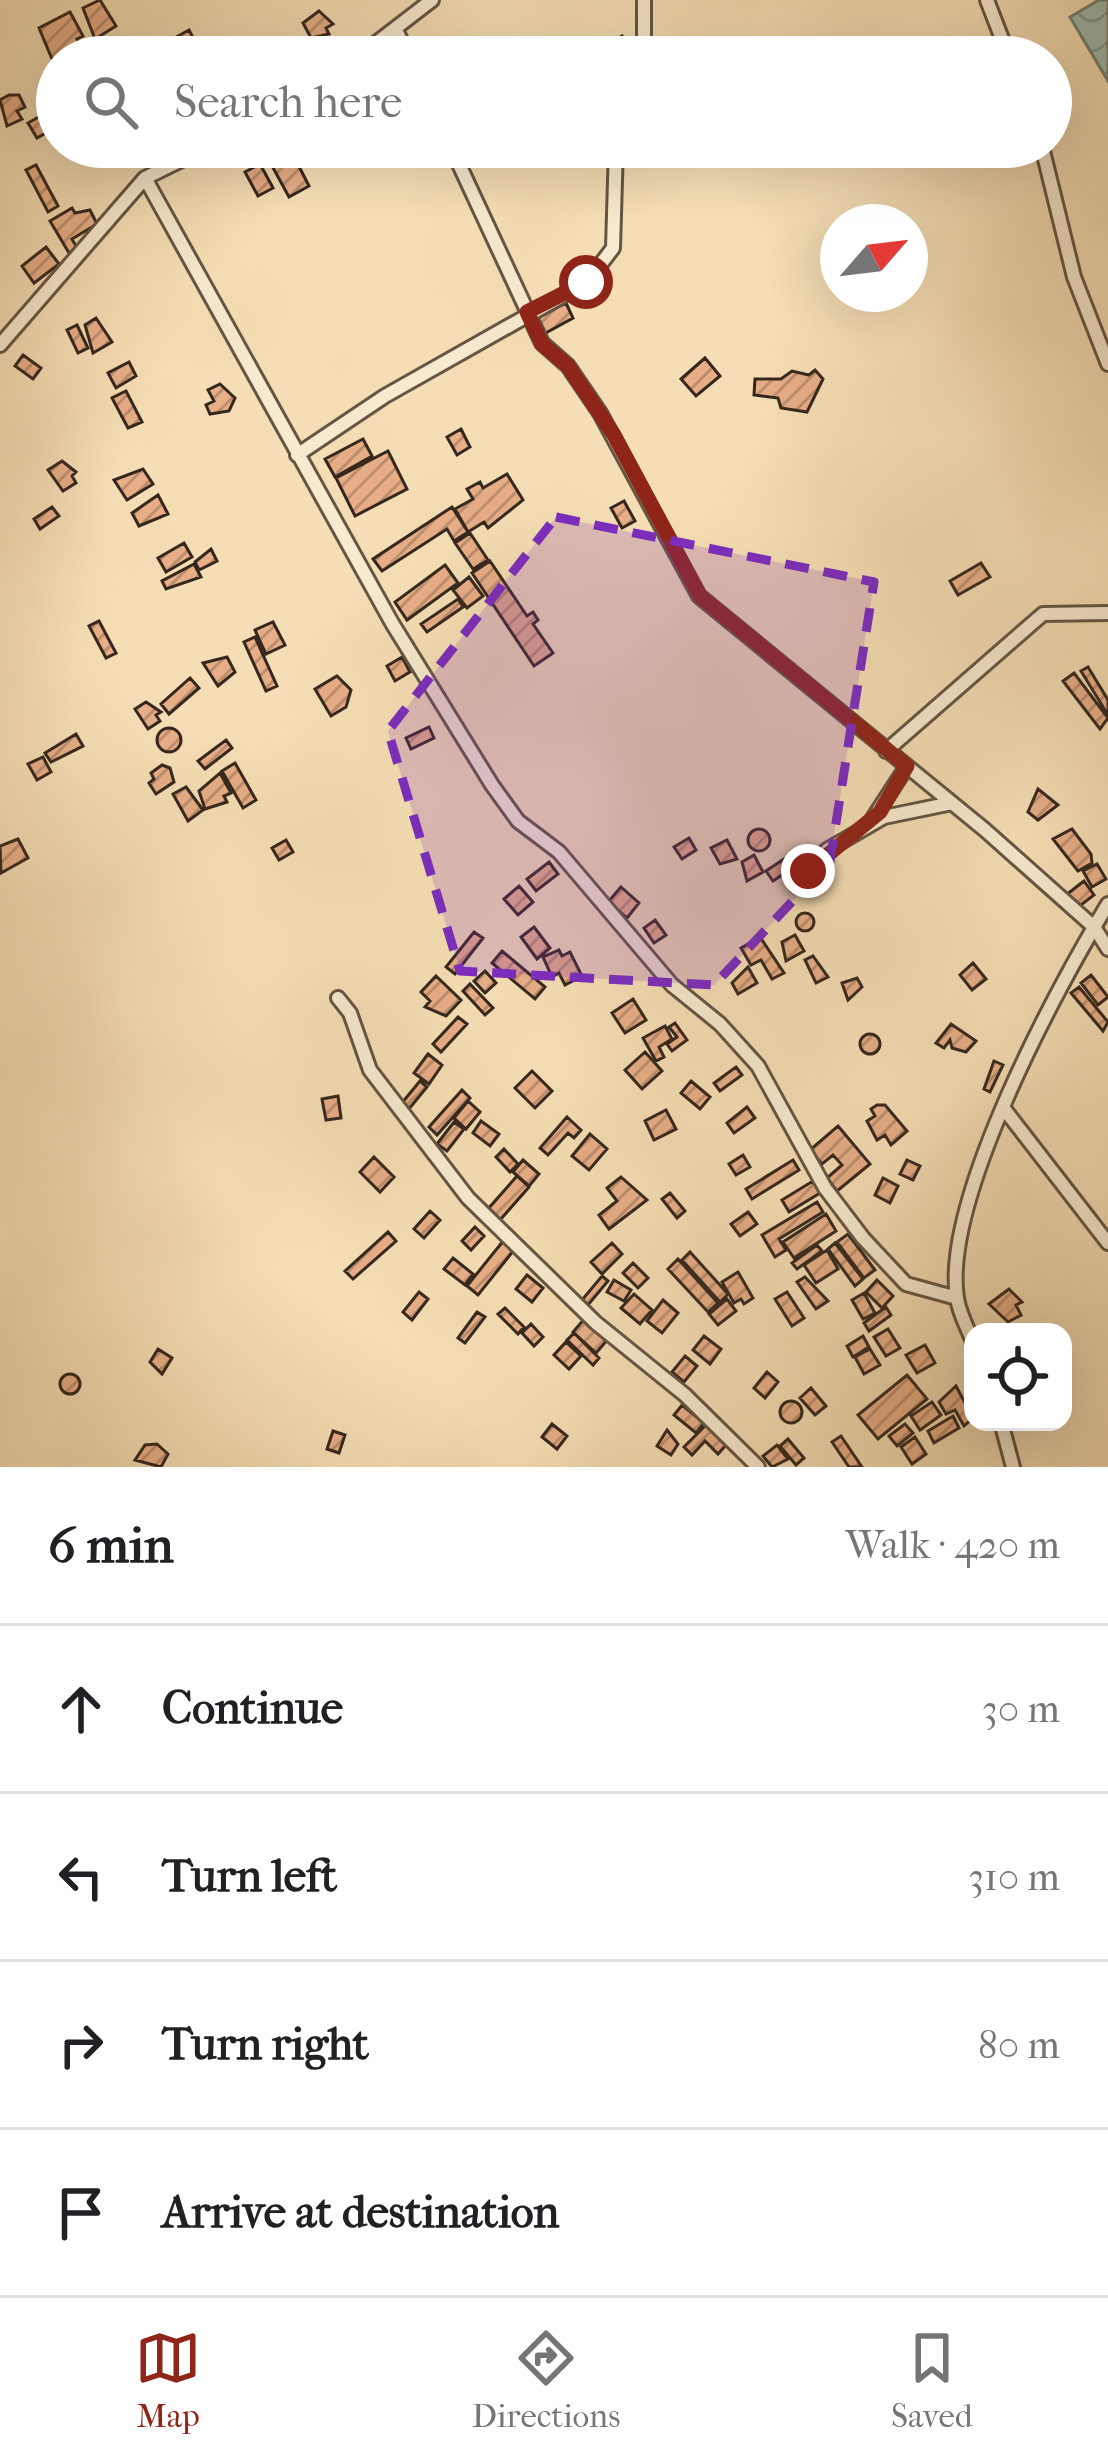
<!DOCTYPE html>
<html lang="en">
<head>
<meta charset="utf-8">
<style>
	:root { --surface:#fff; --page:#f2f2f2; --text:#202124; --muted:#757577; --line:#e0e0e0; --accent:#8f2418 }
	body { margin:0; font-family:"IM FELL French Canon",serif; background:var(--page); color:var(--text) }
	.controls { position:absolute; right:36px; bottom:36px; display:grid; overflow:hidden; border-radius:24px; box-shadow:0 12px 48px #0002 }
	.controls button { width:108px; height:108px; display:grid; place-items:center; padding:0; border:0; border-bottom:3px solid var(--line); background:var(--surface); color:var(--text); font:60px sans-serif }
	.compass { position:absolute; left:820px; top:204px; width:108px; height:108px; border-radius:50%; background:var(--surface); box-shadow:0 12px 48px #0002; rotate:62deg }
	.stop { position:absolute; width:36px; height:36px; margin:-27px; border:9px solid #8f2418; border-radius:50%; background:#fff }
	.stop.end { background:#8f2418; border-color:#fff; box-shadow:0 3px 12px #0008 }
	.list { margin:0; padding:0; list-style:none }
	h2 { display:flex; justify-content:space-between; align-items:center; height:156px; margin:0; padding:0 48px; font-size:51px }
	h2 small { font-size:39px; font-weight:400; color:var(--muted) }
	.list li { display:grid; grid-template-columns:78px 1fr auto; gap:36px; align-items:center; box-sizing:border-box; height:168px; padding:0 48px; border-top:3px solid var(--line) }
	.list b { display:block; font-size:45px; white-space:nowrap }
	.list em { font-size:39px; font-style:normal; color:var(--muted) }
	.icon { flex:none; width:66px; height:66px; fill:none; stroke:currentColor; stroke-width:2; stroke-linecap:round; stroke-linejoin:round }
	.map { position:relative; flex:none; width:1108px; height:1467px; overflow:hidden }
	.search { position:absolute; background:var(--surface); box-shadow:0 12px 48px #0002; left:36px; right:36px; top:36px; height:132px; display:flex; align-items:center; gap:30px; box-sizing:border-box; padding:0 42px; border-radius:66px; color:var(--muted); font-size:45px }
	.sheet { height:828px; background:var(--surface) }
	nav { display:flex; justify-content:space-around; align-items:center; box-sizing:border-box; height:168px; border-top:3px solid var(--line); background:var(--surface); font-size:33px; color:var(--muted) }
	nav a { display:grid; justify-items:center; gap:6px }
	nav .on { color:var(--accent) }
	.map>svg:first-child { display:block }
	.water { fill:url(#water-waves); stroke:#738075; stroke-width:3 }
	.building { fill:url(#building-hatch); stroke:#35271d; stroke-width:3 }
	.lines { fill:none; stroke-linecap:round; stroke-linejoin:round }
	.minor-casing { stroke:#655543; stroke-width:18 }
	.minor { stroke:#f8eacf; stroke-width:12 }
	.route { stroke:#8f2418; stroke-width:15 }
	.marked { fill:#7b2cbf; fill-opacity:0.2; stroke:#7b2cbf; stroke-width:9; stroke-dasharray:24 15; stroke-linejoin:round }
</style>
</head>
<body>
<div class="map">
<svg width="1108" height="1467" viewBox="0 0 1108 1467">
	<defs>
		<pattern id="water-waves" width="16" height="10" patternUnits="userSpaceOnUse" patternTransform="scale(3)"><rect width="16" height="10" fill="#9cbcb0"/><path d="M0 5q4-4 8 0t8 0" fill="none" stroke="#80998f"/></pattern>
		<pattern id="building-hatch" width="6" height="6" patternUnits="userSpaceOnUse" patternTransform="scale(3)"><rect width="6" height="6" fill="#e8ae87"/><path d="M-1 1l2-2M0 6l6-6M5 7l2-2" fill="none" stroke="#bd8e6e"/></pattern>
	</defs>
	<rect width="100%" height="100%" fill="#f5deb5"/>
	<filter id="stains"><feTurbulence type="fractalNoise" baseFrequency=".00167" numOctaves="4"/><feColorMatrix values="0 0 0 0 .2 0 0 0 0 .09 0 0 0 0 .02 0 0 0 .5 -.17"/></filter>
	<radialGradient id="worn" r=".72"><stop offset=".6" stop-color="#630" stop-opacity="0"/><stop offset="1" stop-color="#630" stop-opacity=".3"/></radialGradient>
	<path class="water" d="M1099,0H1108V81L1070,17Z"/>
	<path class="building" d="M100,0L116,26L95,39L83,8Z
		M319,11L333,24L326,28L329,34L311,38L303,23Z
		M70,12L83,36L77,39L83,51L57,57L55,66L39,28Z
		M189,30L198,47L179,57H140Z
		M622,36L632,57H610L604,45Z
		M9,95H19L25,107L17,111L22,119L7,126L0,100Z
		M44,114L53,129L37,138L28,123Z
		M276,147H289L309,186L289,197L265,153Z
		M260,164L273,188L258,196L245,172Z
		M36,165L58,206L48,212L26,170Z
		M72,208L75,213L90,210L97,224L72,239L77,248L69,253L50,221Z
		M46,247L59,264L34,283L22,266Z
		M566,303L573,318L542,335L534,320Z
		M96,318L112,342L93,353L85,325Z
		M77,325L88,348L78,353L67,330Z
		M23,355L41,368L33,379L15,366Z
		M705,358L720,376L696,396L681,379Z
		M129,362L136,376L116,388L108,373Z
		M815,370L823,379L807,412L781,408L778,398L754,395L755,379H781L792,371L809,375Z
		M220,384L235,398L229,411L210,414L206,405L214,401L208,390Z
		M126,391L142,422L128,428L112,398Z
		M461,429L470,447L457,455L447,437Z
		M363,439L372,456L335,477L325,459Z
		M388,451L407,489L355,516L336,478Z
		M62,461L76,472L72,476L76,483L63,491L48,470Z
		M143,469L153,484L127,500L114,480Z
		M507,474L523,500L488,528L484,522L468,532L455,509L473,499L467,489L480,482L483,488Z
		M158,495L168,514L139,526L132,513Z
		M624,501L635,521L622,528L611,508Z
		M52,507L59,516L40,529L34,519Z
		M452,507L468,532L454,541L447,529L382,571L373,559Z
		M470,533L488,560L473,569L455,543Z
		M184,543L192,557L166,572L158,558Z
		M211,549L217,561L199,570L195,562Z
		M490,561L527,616L533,612L538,620L533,624L553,653L534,666L472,573Z
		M981,563L990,577L958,595L950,581Z
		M194,564L201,577L166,589L162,581Z
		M445,565L458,583L407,620L395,602Z
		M469,577L483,596L467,608L453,590Z
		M458,599L463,607L427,632L421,624Z
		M99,621L116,653L106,658L89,626Z
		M273,622L285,645L266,654L255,630Z
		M255,637L277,686L266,691L244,642Z
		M227,657L235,672L218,686L203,663Z
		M402,657L410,672L395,681L387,666Z
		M1088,667L1108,700V715L1081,671Z
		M1074,673L1108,718L1100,729L1063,681Z
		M337,676L351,690L346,707L331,716L315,689Z
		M190,678L199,688L169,714L161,704Z
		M146,702L161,712L156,715L160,721L148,729L135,709Z
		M429,727L434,738L411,749L406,738Z
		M157 740a12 12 0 1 1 24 0a12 12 0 1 1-24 0Z
		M76,734L83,746L51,762L45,753Z
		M226,740L232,748L205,769L198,761Z
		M43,757L51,772L37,780L28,764Z
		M235,763L256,800L243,808L222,771Z
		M162,765L170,768L174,782L156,794L149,783L154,779L151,773Z
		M220,773L231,793L224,796L227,802L205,809L199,791Z
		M186,787L203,810L188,821L173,794Z
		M1038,789L1058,805L1038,820L1028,812Z
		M1072,829L1091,854L1092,863L1078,871L1053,839Z
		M748 840a11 11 0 1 1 22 0a11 11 0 1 1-22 0Z
		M689,838L696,850L682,859L674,847Z
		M18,839L28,858L1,873L0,846Z
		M286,840L293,852L279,860L272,848Z
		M727,840L737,859L720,864L711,848Z
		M754,855L763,872L747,881L742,862Z
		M784,859L791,869L773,881L766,871Z
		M549,862L558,874L536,891L527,879Z
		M1097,864L1106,879L1092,887L1083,871Z
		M1084,881L1094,895L1077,908L1066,895Z
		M519,886L533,902L518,915L504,899Z
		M621,887L639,903L627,918L608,902Z
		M796 922a9 9 0 1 1 18 0a9 9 0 1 1-18 0Z
		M655,920L666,935L654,943L644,928Z
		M534,927L550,948L537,959L521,937Z
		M474,932L483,938L455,974L446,967Z
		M795,935L804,951L786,961L782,942Z
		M760,937L784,973L772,979L761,960L751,965L741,948Z
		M559,950L562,956L570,952L582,976L565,985L559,973L552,977L543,957Z
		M502,951L545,987L535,999L492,963Z
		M813,956L828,977L816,983L805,960Z
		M973,963L986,979L972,990L960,975Z
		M748,967L757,983L738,994L732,983Z
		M485,971L496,983L485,993L474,981Z
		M1091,975L1108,997L1098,1005L1081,983Z
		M436,976L461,1000L446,1016L425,1007L430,1001L421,992Z
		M857,978L862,987L848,1000L842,983Z
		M470,984L493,1008L485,1015L463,991Z
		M1079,987L1108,1022L1103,1031L1071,993Z
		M633,999L646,1020L625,1033L612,1013Z
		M458,1017L467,1024L441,1052L433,1044Z
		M675,1023L687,1040L672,1051L667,1044L677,1037L669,1027Z
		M951,1024L976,1041L966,1052L952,1048L950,1040L944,1048L936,1043Z
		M665,1026L672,1039L659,1047L664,1057L656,1061L643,1038Z
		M860 1044a10 10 0 1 1 20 0a10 10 0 1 1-20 0Z
		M645,1052L662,1071L642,1089L625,1070Z
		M428,1054L442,1065L429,1084L414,1073Z
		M994,1061L1003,1065L990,1092L984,1089Z
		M736,1067L742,1075L720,1091L714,1083Z
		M532,1071L552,1091L535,1108L515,1088Z
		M420,1081L427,1087L408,1110L401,1104Z
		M691,1081L710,1097L700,1109L681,1093Z
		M462,1090L470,1098L437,1135L429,1127Z
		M338,1096L341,1118L326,1120L322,1099Z
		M468,1101L480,1112L466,1129L454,1118Z
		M877,1105H885L907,1131L891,1145L885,1135L877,1140L867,1121L875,1116L871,1109Z
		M747,1107L755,1118L734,1133L727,1123Z
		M666,1110L676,1129L654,1140L645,1121Z
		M567,1117L581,1130L574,1138L568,1133L548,1155L540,1148Z
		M481,1121L499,1134L490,1146L473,1133Z
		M454,1122L464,1129L447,1151L437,1144Z
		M838,1126L870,1164L837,1191L827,1178L842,1165L833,1155L822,1164L810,1150Z
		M590,1134L607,1149L589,1170L572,1156Z
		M504,1149L518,1164L510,1172L496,1157Z
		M743,1155L750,1167L736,1175L729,1164Z
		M374,1157L394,1177L380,1192L360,1172Z
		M523,1160L539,1174L529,1186L513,1172Z
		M793,1160L799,1170L752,1199L746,1189Z
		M907,1160L920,1166L913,1180L900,1174Z
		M517,1176L529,1187L500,1220L488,1209Z
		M621,1177L647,1200L609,1229L599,1215L617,1201L607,1188Z
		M883,1178L898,1186L890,1203L875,1195Z
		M813,1181L820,1193L789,1212L782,1200Z
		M670,1193L685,1211L677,1218L662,1199Z
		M817,1202L823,1212L779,1239L786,1250L775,1257L762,1235Z
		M430,1211L440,1220L424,1238L414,1229Z
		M748,1212L757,1224L740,1236L731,1224Z
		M826,1214L836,1231L794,1258L783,1242Z
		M475,1227L484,1236L471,1250L462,1241Z
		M388,1232L396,1241L353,1279L345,1271Z
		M848,1234L875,1270L864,1278L837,1242Z
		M503,1241L514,1250L478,1295L467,1286Z
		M612,1243L622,1254L602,1274L591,1262Z
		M835,1243L863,1279L855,1286L828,1249Z
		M817,1245L822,1251L797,1269L792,1263Z
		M827,1250L838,1269L816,1283L804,1265Z
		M690,1252L728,1294L720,1302L682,1260Z
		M453,1258L473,1274L465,1285L444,1269Z
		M678,1259L718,1303L708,1312L668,1269Z
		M633,1263L648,1278L638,1288L623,1273Z
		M738,1272L753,1298L744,1304L741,1299L734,1303L722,1282Z
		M527,1275L543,1288L532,1302L516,1289Z
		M602,1276L608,1281L588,1305L582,1300Z
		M805,1277L828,1301L816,1309L797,1282Z
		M614,1280L631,1290L624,1301L607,1292Z
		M877,1280L893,1296L882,1308L866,1292Z
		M1009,1289L1022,1302L1016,1305L1021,1315L1008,1322L989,1304Z
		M419,1292L428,1299L412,1320L403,1312Z
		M787,1292L804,1318L792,1326L775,1299Z
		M864,1293L875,1313L863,1319L852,1300Z
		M634,1294L652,1310L640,1324L621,1308Z
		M727,1299L736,1311L718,1325L709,1314Z
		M663,1300L678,1313L662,1333L647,1321Z
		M886,1307L891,1315L869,1331L864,1323Z
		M505,1308L524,1327L518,1334L498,1314Z
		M477,1312L485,1317L465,1343L458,1338Z
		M585,1318L609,1338L596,1353L573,1332Z
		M531,1324L543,1337L534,1346L522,1333Z
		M888,1329L900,1348L886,1356L874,1337Z
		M574,1333L599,1358L593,1365L567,1340Z
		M704,1336L721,1349L710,1364L693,1350Z
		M863,1336L869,1347L853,1357L847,1346Z
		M566,1342L581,1356L569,1369L554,1355Z
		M925,1345L935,1363L917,1373L906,1355Z
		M158,1349L172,1358L162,1374L150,1362Z
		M870,1349L880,1365L864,1374L855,1357Z
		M685,1356L697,1366L684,1382L672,1372Z
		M767,1372L778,1382L765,1398L754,1388Z
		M60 1384a10 10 0 1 1 20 0a10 10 0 1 1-20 0Z
		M907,1375L927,1399L878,1439L858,1415Z
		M956,1386L973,1418L964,1426L955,1410L946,1414L939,1402Z
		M811,1388L826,1406L815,1415L800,1398Z
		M780 1412a11 11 0 1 1 22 0a11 11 0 1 1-22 0Z
		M932,1402L941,1415L920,1430L911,1416Z
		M682,1405L704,1423L696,1433L674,1415Z
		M953,1416L959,1428L934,1443L928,1431Z
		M552,1424L567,1436L557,1449L542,1437Z
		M905,1424L913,1433L897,1446L889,1436Z
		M706,1425L726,1445L718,1454L705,1441L692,1455L684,1447Z
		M667,1430L678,1444L671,1455L657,1446Z
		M333,1431L345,1435L339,1453L327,1449Z
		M841,1436L862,1467H849L832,1442Z
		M915,1437L926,1454L912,1464L901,1447Z
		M788,1439L804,1458L796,1465L780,1446Z
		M157,1444L168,1454L161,1467L135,1460L145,1445Z
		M777,1445L788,1459L772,1467L763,1456Z"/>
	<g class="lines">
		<g class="minor-casing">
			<path id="minor" d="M987,0L1009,57
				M396,30L409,57
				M358,57L432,0
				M644,57V0
				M451,147L542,343L568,366L600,413L699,596L985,830L1094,927L1108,949
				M1042,147L1074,277L1108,364
				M145,178L392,623L492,785L518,821L559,852L672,985L720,1024L758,1066L825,1188L863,1238L906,1284L957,1298
				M0,345L145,178L208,147
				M297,455L385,396L587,282L613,248L616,147
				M886,751L1043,614L1108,613
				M872,820L907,766
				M796,885L827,850L884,817L952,803
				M338,998L350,1013L370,1070L468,1198L596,1323L685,1395L758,1467
				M1005,1110L1108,1243
				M973,1342C968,1329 959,1313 957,1298C942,1201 1056,989 1108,904
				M1001,1422L1013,1467"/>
		</g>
		<use href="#minor" class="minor"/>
	</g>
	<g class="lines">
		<path class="route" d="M586,282L527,312L542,344L568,366L614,435L700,596L907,766L880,812L808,871"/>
	</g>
	<path class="marked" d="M556,517L874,582L830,861L714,985L460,971L388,731Z"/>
	<rect width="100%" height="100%" filter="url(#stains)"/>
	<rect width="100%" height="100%" fill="url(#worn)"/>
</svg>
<div class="controls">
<button><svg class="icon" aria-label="locate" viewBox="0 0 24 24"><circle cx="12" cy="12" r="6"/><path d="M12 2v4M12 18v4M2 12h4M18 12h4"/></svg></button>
</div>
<svg class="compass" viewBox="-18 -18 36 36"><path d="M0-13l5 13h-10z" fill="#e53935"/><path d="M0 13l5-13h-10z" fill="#757577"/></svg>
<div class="stop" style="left:586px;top:282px"></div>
<div class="stop end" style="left:808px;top:871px"></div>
<div class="search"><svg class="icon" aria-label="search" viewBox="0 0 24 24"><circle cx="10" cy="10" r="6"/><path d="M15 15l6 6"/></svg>Search here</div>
</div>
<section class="sheet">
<h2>6 min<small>Walk · 420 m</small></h2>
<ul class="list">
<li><svg class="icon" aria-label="ahead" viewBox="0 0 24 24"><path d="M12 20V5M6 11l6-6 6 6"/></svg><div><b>Continue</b></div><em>30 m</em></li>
<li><svg class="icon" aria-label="left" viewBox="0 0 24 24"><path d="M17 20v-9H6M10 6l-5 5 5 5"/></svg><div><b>Turn left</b></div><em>310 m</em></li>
<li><svg class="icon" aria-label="right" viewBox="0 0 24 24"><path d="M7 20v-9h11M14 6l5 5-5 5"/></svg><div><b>Turn right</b></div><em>80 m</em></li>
<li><svg class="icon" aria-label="arrive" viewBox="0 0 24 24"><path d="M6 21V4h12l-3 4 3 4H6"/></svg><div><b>Arrive at destination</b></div></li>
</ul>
</section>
<nav>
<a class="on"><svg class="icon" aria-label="map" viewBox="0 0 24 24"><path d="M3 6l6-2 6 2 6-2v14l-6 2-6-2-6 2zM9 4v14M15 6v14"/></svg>Map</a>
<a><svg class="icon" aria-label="directions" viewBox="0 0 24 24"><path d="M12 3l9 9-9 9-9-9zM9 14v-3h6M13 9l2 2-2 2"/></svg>Directions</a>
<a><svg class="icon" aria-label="saved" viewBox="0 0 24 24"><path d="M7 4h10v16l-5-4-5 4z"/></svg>Saved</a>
</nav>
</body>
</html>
